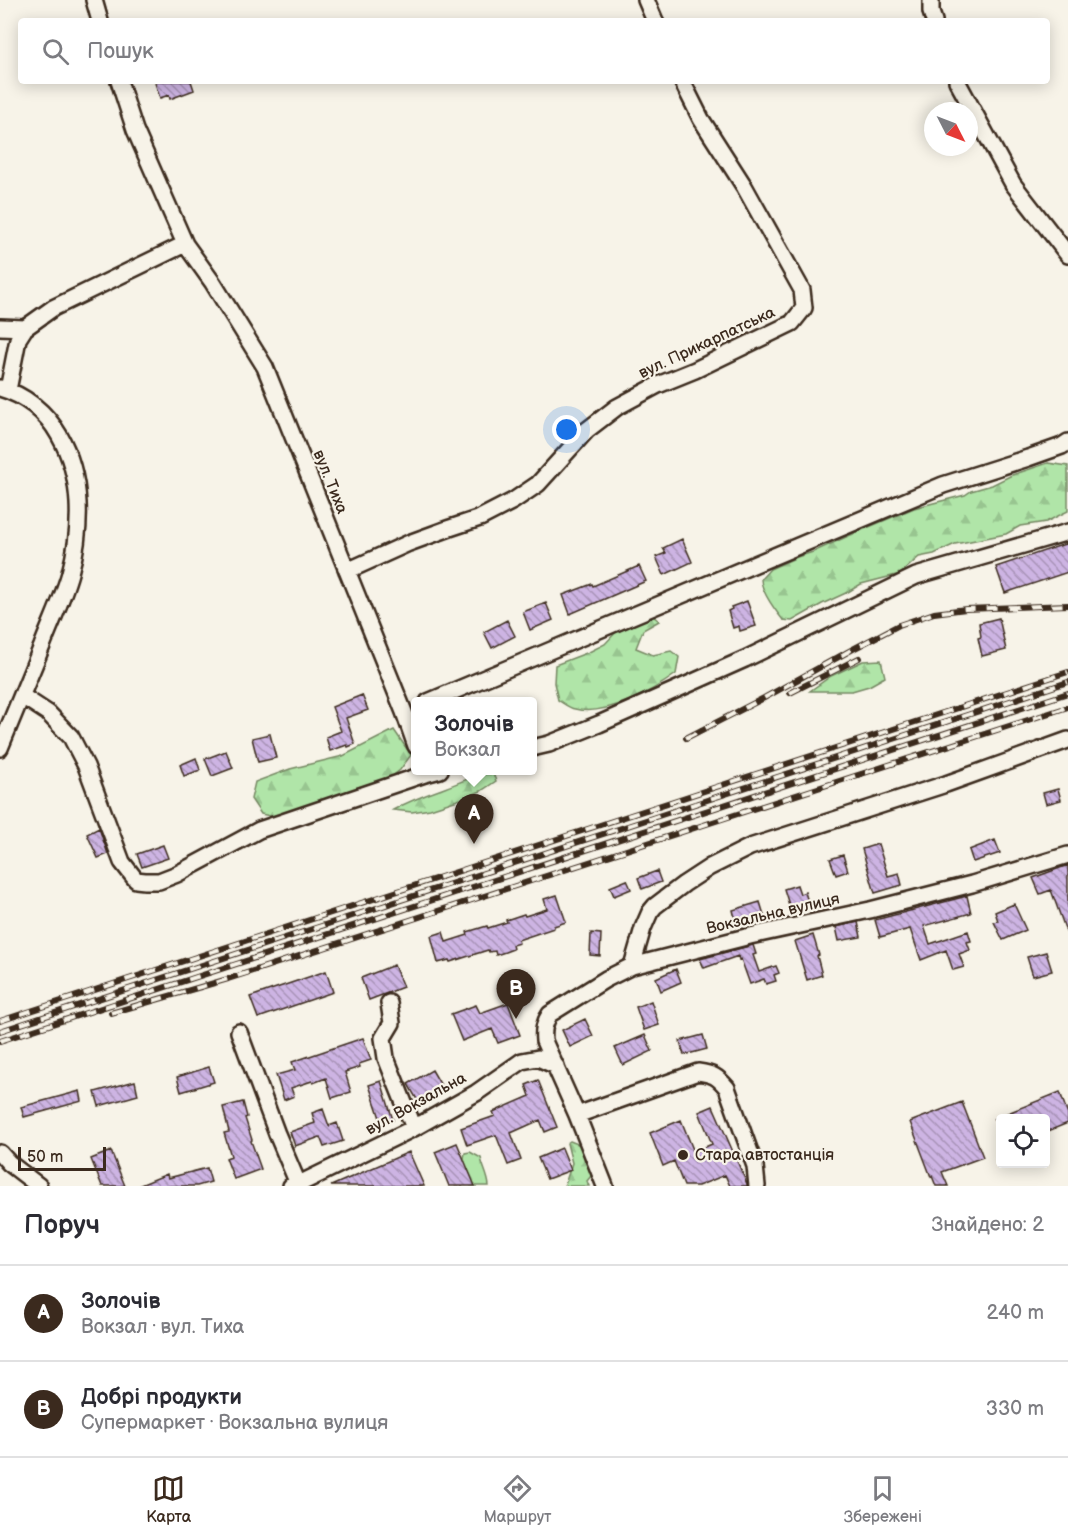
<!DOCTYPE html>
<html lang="uk">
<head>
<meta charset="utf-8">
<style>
	:root { --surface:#fff; --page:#f2f2f3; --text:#2b2b33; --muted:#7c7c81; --line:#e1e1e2; --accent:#3b2a1e }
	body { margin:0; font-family:"Balsamiq Sans",sans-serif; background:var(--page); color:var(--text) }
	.controls { position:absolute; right:18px; bottom:18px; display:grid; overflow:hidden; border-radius:6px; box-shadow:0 3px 15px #0003 }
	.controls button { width:54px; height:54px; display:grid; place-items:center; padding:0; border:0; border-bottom:2px solid var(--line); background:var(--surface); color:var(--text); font:30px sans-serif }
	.compass { position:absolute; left:924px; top:102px; width:54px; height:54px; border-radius:50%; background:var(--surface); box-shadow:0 3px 15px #0003; rotate:132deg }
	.scale { position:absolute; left:18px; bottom:15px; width:88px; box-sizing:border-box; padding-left:6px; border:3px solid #3b2a1e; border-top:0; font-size:16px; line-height:21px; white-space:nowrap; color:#3b2a1e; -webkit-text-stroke:4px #f7f3e8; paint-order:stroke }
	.you { position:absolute; left:567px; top:430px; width:21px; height:21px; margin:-15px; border:4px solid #fff; border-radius:50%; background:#1a73e8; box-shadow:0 0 0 9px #1a73e833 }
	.badge { display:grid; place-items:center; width:39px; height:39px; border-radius:50%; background:var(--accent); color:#fff; font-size:20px; font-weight:700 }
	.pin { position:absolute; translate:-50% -50px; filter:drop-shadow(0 2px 3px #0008) }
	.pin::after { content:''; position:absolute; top:32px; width:21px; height:18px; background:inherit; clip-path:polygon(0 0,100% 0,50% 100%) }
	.popup { position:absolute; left:411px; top:697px; width:126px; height:78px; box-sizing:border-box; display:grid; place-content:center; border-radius:6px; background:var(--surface); filter:drop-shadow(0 2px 4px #0005); font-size:20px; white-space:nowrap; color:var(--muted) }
	.popup b { font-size:22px; color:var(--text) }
	.popup::after { content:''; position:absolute; left:50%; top:100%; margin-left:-12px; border:12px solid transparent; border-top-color:var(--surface) }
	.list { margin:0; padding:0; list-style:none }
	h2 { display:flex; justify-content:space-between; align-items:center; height:78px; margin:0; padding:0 24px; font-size:26px }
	h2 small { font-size:20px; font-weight:400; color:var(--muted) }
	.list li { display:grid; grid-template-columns:39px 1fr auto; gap:18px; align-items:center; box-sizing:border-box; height:96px; padding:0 24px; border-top:2px solid var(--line) }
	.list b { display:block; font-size:22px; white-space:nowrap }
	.list p { margin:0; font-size:20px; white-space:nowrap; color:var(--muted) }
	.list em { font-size:20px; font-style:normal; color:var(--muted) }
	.icon { flex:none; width:33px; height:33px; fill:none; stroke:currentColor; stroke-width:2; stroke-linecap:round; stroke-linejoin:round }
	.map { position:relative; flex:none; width:1068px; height:1186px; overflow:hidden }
	.search { position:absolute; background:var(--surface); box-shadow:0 3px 15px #0003; left:18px; right:18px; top:18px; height:66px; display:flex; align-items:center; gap:15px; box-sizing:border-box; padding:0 21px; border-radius:6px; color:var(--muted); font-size:22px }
	.sheet { height:270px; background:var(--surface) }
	nav { display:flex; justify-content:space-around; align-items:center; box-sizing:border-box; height:84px; border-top:2px solid var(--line); background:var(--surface); font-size:16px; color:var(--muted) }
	nav a { display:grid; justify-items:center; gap:3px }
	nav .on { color:var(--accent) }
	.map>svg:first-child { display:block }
	.forest { fill:url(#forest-firs); stroke:#768863; stroke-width:1.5 }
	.building { fill:url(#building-back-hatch); stroke:#3b2a1e; stroke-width:1.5 }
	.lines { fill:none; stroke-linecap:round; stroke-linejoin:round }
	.minor-casing { stroke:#3b2a1e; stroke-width:20 }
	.minor { stroke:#f7f3e8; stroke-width:15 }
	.rail-casing { stroke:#3b2a1e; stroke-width:6 }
	.rail { stroke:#f7f3e8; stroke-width:4; stroke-dasharray:11; stroke-linecap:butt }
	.poi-dot { fill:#3b2a1e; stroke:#f7f3e8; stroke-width:2 }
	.labels { text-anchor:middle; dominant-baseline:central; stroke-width:4.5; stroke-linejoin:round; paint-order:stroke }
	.street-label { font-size:16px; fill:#3b2a1e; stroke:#f7f3e8 }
	.poi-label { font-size:16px; fill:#3b2a1e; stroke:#f7f3e8; text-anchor:start }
</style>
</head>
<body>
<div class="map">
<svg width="1068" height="1186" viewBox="0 0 1068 1186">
	<defs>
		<pattern id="forest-firs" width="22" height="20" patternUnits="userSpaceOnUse" patternTransform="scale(1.5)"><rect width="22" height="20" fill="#b0e5a8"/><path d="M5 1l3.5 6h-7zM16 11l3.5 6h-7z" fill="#98c590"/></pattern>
		<pattern id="building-back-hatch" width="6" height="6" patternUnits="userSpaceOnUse" patternTransform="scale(1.5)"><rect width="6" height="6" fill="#cdb4e3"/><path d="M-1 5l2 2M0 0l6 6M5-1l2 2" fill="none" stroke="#a893b7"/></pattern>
	</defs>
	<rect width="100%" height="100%" fill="#f7f3e8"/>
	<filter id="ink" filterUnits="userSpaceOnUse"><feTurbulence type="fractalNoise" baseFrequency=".0167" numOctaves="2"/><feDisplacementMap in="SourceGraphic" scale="12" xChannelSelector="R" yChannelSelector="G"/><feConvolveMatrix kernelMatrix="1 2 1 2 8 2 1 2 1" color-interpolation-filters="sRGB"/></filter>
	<g filter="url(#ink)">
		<path class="forest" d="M1048,463L1068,466V511L1046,522L1020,526L1006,534L955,544L934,554L919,557L900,574L861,584L848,592L822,604L792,621L783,620C775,610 761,591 761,579L770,569L797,557L813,552L857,532L914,508L965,495L971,491L992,485L1012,475Z
			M645,609L659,621L643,630L636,648L653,655L671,651L679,657L676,674C653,691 604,717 575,709C569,708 563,703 558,700L554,683L555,665L589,652L605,644L629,618Z
			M881,660L885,677L869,686L852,691H810L831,676L863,661Z
			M394,730L411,755L400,770L386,781L369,788L332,797L279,818L261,814L251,799L255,782L290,769L343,756Z
			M492,771L496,781L481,791L464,798L430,809L412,812L393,810C409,801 425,795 442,789C459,783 475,775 492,771Z
			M570,1141L583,1146L596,1170L587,1181L589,1186H567L565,1184L572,1163L567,1143Z
			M470,1152L481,1158C483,1168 488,1175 489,1186H471L463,1163L465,1153Z"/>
		<path class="building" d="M161,81H191L194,90L170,99L169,95L160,98L155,83Z
			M682,539L692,562L664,575L656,557L666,553L663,548Z
			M1068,543V572L1005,593L996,567Z
			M639,566L646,581L570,614L563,595L592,584L593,586Z
			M747,601L756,626L740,631L739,626L733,628L728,611L732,609L731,607Z
			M546,603L553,620L530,630L523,612Z
			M999,618L1006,650L982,656L978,638L981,637L979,623Z
			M507,620L515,636L492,648L484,632Z
			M362,695L368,710L346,718L355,744L348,747L347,745L330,751L326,737L341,731L332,707Z
			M270,734L276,758L258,762L252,738Z
			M226,751L233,768L212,776L205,759Z
			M196,758L200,770L184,776L180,765Z
			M1058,789L1061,800L1046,804L1043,793Z
			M99,828L108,854L98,858L87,834Z
			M995,840L1000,853L973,862L969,850Z
			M878,844L888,876L899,873L902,885L875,893L862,849Z
			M163,845L168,858L142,867L137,854Z
			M843,855L848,871L836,875L830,859Z
			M1068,865V933L1067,934L1051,890L1040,894L1033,878Z
			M657,871L661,882L642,889L638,878Z
			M627,880L631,889L614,896L610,887Z
			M797,885L800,894L805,892L808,902L790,908L784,889Z
			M557,895L566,922L554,926V928L518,940L519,943L512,945L513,949L505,952L496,955L495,951L489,952L488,950L450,962L449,960L438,963L431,936L443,932L446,942L468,935L467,932L487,926L488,928L507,922L506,920L524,914L525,916L547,909L544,899Z
			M967,896L971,913L924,926L930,944L968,931L971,941L967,942L970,950L959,954L964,967L953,970L946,950L921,960L910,929L880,937L875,920Z
			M760,902L764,915L736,922L733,910Z
			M1014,904L1026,930L1003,940L994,922L998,921L995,912Z
			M858,922L861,937L839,941L836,927Z
			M591,933L601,934L600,956L590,955Z
			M813,935L819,955L817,956L822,975L807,980L795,941Z
			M753,945L756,954L753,955L759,972L776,966L779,973L774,975L776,981L766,984L764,979L750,984L741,959L739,960L738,956L704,968L700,959Z
			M1046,952L1052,971L1033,976L1027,957Z
			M394,965L403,987L369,1000L361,978Z
			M676,969L681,982L661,991L656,978Z
			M326,971L333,992L258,1018L250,997Z
			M651,1001L659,1025L644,1030L636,1007Z
			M508,1003L520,1035L498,1043L492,1029L462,1041L451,1014L476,1005L480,1013Z
			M585,1019L593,1036L570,1047L562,1030Z
			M645,1035L652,1051L623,1065L615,1048Z
			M703,1035L707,1049L684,1055L680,1041Z
			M363,1038L371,1060L359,1064L360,1067L345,1072L351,1092L332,1098L326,1078L313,1083L312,1081L291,1088L294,1096L284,1100L276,1075L295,1070L292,1062Z
			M209,1067L214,1082L181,1092L177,1077Z
			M432,1070L443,1089L419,1103L408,1084Z
			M538,1080L557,1127L545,1132L540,1120L511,1133L521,1160L508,1165L496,1135L467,1145L461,1128L495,1116L493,1112L530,1096L526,1085Z
			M135,1081L138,1095L99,1106L95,1092Z
			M381,1081L393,1120L382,1124L369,1085Z
			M80,1091L82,1101L24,1117L21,1107Z
			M1060,1092L1068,1115V1123L1046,1132V1119H993Z
			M243,1102L247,1117L245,1118L252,1140L251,1141L261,1169L234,1179L226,1158L231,1156L224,1133L229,1132L223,1107Z
			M962,1102L983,1157L942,1172L948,1186H936L932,1176L931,1177L910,1122Z
			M713,1106L747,1184V1186H730L725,1175L698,1186H684L674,1161L663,1166L650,1133L681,1120L694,1152L712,1144L699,1112Z
			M323,1109L329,1126L337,1123L343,1141L324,1147L320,1137L295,1146L290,1132L315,1123L312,1113Z
			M457,1143L475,1186H449L435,1152Z
			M562,1148L571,1170L547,1179L538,1158Z
			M111,1151L125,1186H102L91,1159Z
			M409,1152L424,1186H331Z
			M207,1168L211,1182L197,1186H138L167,1174L168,1178Z"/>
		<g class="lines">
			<g class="minor-casing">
				<path id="minor" d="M94,0L100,21
					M646,0L655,21
					M931,0V12L934,21
					M119,81L135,130L185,244L213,283L265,367L404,712L416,746
					M957,81L1013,184L1068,255
					M0,327L25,328
					M0,388C25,395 46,412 59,435C83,477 82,528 70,573C63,598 51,622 42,646C28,680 14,714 0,748
					M8,390L18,339L25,328L53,308L185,244
					M347,571L409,543L450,528L480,518L513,501L538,484L587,430L617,407L658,385L695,370L792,323L804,308L802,290L744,186L701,119L682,81
					M22,696L48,713L71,737L86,766L122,862L136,880L145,881H159L177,874L259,830L425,774L440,770
					M428,702L943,485L1028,458L1062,446L1068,442
					M532,748L549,744L599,724L745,659L916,576L1068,532
					M632,966L643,928L650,912L655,906L684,884L710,867L750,847L946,784L1068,740
					M389,1003L392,1023L383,1038L386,1058L414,1128
					M239,1032L277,1134L299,1186
					M577,1115L698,1072C713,1074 717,1076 727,1088L755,1166L757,1186
					M0,1153L9,1163L39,1186
					M291,1186L299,1184L414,1128L476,1093L522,1061L538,1058L556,1066
					M605,1186L577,1115L544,1041C543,1030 544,1023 550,1014L606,979L632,966L750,936L870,910L972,884L1068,855"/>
			</g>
			<use href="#minor" class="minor"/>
			<g class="rail-casing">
				<path id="rail" d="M790,693L859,658
					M686,738L764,698L853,649L899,625L934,613L966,609L1068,605
					M111,1013L228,979L1068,707
					M0,1021L1068,672
					M0,1031L1068,682
					M0,1041L1068,693"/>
			</g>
			<use href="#rail" class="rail"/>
		</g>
	</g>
	<circle class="poi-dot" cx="683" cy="1155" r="6"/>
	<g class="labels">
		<g class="street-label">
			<text transform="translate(707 343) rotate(-25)">вул. Прикарпатська</text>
			<text transform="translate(330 482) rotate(68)">вул. Тиха</text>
			<text transform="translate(773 914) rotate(-13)">Вокзальна вулиця</text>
			<text transform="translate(416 1104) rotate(-29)">вул. Вокзальна</text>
		</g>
		<g class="poi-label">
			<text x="695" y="1155">Стара автостанція</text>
		</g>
	</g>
</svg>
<div class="controls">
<button><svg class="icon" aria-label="locate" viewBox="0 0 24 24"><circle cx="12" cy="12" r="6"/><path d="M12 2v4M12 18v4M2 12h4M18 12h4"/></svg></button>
</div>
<svg class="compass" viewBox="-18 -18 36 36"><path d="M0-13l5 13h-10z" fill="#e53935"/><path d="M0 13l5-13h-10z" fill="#7c7c81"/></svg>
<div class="scale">50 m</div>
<div class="you"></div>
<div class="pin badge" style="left:474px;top:844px">A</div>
<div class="popup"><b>Золочів</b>Вокзал</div>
<div class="pin badge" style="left:516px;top:1019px">B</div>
<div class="search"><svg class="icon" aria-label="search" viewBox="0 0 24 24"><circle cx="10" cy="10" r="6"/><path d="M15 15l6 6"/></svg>Пошук</div>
</div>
<section class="sheet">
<h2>Поруч<small>Знайдено: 2</small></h2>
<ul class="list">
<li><span class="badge">A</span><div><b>Золочів</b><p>Вокзал · вул. Тиха</p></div><em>240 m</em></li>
<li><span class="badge">B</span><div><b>Добрі продукти</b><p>Супермаркет · Вокзальна вулиця</p></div><em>330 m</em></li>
</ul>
</section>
<nav>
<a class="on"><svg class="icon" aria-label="map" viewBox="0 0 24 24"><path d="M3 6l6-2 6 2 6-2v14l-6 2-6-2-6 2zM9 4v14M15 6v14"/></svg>Карта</a>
<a><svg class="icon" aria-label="directions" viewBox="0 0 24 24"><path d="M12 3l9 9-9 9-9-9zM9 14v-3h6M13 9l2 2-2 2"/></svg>Маршрут</a>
<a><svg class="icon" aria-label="saved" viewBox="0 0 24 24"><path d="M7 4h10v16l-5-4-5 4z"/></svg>Збережені</a>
</nav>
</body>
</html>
